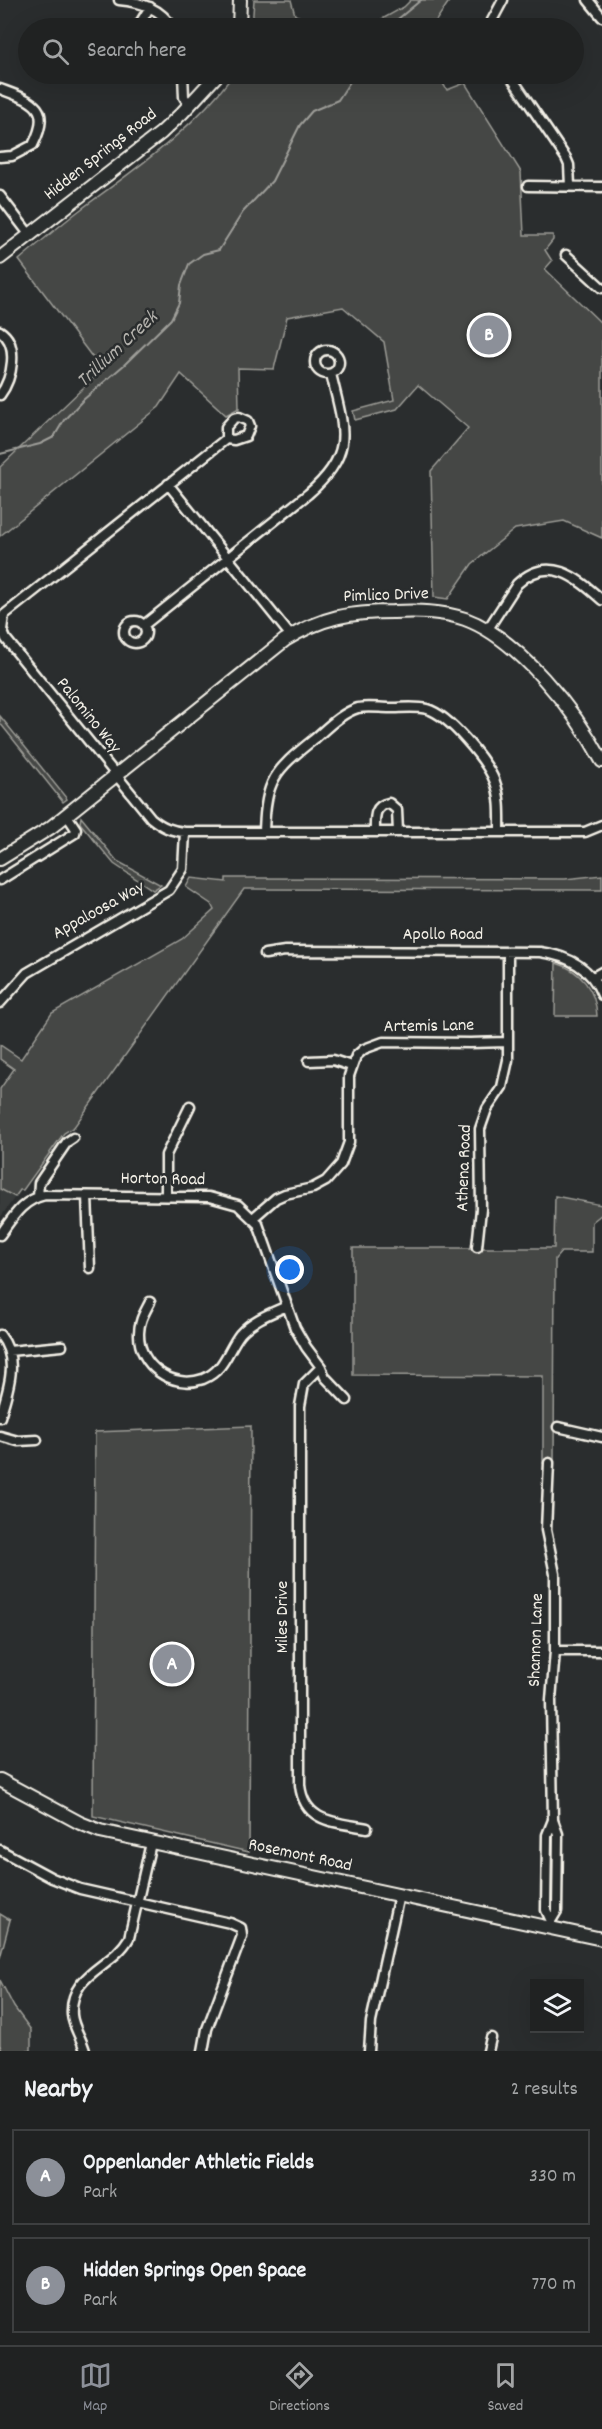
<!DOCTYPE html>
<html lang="en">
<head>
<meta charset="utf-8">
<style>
	:root { --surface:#202222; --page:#282a2a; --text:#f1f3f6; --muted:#a2a4a5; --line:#3d3f40; --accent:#8c9099 }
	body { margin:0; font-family:Dekko,sans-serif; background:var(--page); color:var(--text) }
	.controls { position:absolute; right:18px; bottom:18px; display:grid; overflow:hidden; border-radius:0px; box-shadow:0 6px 24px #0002 }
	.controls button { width:54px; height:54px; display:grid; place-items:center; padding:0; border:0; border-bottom:2px solid var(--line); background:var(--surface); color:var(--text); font:30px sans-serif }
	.you { position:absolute; left:290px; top:1270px; width:21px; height:21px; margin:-15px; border:4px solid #fff; border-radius:50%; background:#1a73e8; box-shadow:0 0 0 9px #1a73e833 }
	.badge { display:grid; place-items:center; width:39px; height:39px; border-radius:50%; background:var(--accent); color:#fff; font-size:20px; font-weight:700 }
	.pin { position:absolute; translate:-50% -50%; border:3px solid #fff; box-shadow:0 2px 6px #0006 }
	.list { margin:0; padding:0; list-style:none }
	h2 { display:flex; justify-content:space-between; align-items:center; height:78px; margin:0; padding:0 24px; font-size:26px }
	h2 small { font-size:20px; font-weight:400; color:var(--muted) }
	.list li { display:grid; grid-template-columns:39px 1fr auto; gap:18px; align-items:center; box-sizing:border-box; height:96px; margin:0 12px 12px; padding:0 12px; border:2px solid var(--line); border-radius:0px }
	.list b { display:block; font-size:22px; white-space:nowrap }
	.list p { margin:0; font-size:20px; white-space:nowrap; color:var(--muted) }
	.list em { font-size:20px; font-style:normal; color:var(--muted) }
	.icon { flex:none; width:33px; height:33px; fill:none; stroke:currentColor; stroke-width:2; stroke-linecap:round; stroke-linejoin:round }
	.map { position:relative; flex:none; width:602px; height:2051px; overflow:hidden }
	.search { position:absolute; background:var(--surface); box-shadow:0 6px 24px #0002; left:18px; right:18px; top:18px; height:66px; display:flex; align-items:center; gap:15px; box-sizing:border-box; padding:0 21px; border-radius:33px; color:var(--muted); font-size:22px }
	.sheet { height:294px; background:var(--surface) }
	nav { display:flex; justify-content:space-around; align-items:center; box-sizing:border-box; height:84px; border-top:2px solid var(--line); background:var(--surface); font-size:16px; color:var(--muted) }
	nav a { display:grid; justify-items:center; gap:3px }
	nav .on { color:var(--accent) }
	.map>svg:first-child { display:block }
	.built { fill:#373a3a }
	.green { fill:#444645; stroke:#9c9c96; stroke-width:1.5 }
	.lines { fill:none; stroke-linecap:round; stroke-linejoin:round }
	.stream { stroke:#9f9f9a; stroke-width:2 }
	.street-casing { stroke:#f4f1e8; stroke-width:13 }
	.secondary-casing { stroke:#f4f1e8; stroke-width:16 }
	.street { stroke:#2a2d2e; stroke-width:8 }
	.secondary { stroke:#2a2d2e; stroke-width:12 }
	.labels { text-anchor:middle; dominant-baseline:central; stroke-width:5; stroke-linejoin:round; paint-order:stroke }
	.street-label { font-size:18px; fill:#f4f1e8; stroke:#2a2d2e }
	.water-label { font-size:20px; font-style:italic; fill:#b5b3ae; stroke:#2a2d2e }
</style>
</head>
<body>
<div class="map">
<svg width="602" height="2051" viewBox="0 0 602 2051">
	<rect width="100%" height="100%" fill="#2a2d2e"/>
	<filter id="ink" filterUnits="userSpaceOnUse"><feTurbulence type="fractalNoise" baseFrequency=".0167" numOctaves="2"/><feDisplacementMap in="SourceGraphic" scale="12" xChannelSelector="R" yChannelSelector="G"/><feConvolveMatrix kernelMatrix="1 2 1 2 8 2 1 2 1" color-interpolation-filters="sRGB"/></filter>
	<g filter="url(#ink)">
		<path class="built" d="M0,1186L15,1197L0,1218Z"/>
		<path class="green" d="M254,0H291L295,15L331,28H252Z
			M411,0H450L431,28H366L404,7Z
			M234,74H437L447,90L465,83L521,172L524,235H553V240L545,250L552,261L545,269L602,324V538L564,521L515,529L472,564L448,599L434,597L431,471L468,428L418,385L397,409L355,420L353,411L394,400L384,342L343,307L287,317L274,369L238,368L239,408L226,415L181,374L159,407L0,536V467L102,370L19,260C39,243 59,226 80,210C135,169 193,130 234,74Z
			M0,716L67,799L63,802L0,723Z
			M81,817L117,861L161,885L153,890L114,864L80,823Z
			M602,875V890L244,889L74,1127L64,1133L23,1190H20L15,1197L0,1189V1089L14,1069L0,1059V1045L21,1059L52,1013L182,939L214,910L211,904L186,887L191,878L226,882V878L565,879Z
			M556,963C580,970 596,990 597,1016H555Z
			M555,1196L602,1205V1214L592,1222V1252H561L555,1259L554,1463H543V1376L353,1375V1248H554Z
			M251,1426L249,1852L93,1816L95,1432Z
			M0,1914L10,1920L0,1958Z
			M0,1980L14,2007L31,2030V2051H0Z"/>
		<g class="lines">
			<path class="stream" d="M387,28L421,0
				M0,454L40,444L54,437L64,420L83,400L124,365L171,319L179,303L181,285L189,264L203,254L219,250L243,212L272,181L300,125L312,111L338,100L355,74
				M0,2046L2,2051"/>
			<g class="street-casing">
				<path id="street" d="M119,0C141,2 160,8 173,28
					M588,0L602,17
					M137,28L150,7
					M488,28L503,0
					M183,74L184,97L190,105
					M509,74L566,158L569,165L570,186
					M0,89C32,101 53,106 33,145L12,156L0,157
					M528,186L602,187
					M0,196L29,234
					M566,255L602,288
					M0,331C20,344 12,379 0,395
					M315 362a12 12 0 1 1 24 0a12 12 0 1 1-24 0Z
					M226,439V427L234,418L239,417L248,421L250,426L246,436L234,440L226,439L4,615L2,630L6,639L151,818C162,827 171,831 185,832H585L602,825
					M168,484L291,636
					M124 632a11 11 0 1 1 22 0a11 11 0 1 1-22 0Z
					M144,625L308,494C356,453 344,429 331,374
					M488,629L517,584C549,554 576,577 602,600
					M264,831C266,780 274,771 313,740C326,729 341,713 358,708C368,706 380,708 390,708C402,708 416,706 427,709C449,715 487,761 495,782C501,798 500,815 500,832
					M375,832C375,818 373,806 389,803L397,810L398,832
					M0,880L75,833L76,829L66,814
					M265,954L285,951L540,952C568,956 591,967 602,995
					M593,977L602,972
					M0,1003L27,973L169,890L183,869L185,832
					M309,1061L333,1060L351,1066
					M166,1195V1155L190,1106
					M87,1196L90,1268
					M38,1197L39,1183L67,1142L73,1138
					M253,1218L276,1198L285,1194L313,1188L326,1181L341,1164L349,1142V1076L356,1056L364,1049L383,1042L470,1043L507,1042
					M0,1235C13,1217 22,1200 45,1195L209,1197L238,1205L258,1224L295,1328L306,1347L321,1367L325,1377L347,1400
					M477,1247L481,1209L480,1129L487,1109L502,1087L508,1060V952
					M150,1302C145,1312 139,1321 139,1333C138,1365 172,1390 203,1379C225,1370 227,1351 240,1334C252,1320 271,1313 287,1306
					M0,1335C20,1360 8,1389 0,1417
					M9,1351L62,1346
					M321,1367L304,1384L300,1406V1785C304,1823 336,1822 367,1828
					M558,1427L602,1437
					M0,1436L18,1441L37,1440
					M549,1463L546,1530L555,1574V1651L551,1700L553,1820L558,1834L557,1911L551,1921V1929
					M555,1651H602
					M0,1850L52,1878L80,1889L230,1923L241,1928L242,1936L207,2029L203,2051
					M551,1921L546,1910L547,1835L553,1820
					M85,2051C82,2039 73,2027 72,2015C69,1973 112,1968 129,1938L151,1843
					M369,2051L371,2022L399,1895
					M488,2051L491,2038"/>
			</g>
			<g class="secondary-casing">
				<path id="secondary" d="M239,28L240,0
					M0,258L161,133L182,113L218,74
					M0,859L50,828L285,640C322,617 350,612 393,612C418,611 441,611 465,619C518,638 576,712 602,761
					M0,1780L80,1823L100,1831L602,1939"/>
			</g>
			<use href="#street" class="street"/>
			<use href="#secondary" class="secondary"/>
		</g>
	</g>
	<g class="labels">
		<g class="street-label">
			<text transform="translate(101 155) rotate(-38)">Hidden Springs Road</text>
			<text transform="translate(386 596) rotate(-2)">Pimlico Drive</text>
			<text transform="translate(88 716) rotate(51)">Palomino Way</text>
			<text transform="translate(99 911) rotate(-29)">Appaloosa Way</text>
			<text x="443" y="935">Apollo Road</text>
			<text transform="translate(429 1027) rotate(-1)">Artemis Lane</text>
			<text transform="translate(465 1168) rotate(-88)">Athena Road</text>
			<text transform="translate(163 1180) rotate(1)">Horton Road</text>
			<text transform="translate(283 1617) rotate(-90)">Miles Drive</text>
			<text transform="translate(537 1640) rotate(-88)">Shannon Lane</text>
			<text transform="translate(300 1856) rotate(12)">Rosemont Road</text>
		</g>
		<g class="water-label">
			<text transform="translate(118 350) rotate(-43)">Trillium Creek</text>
		</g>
	</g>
</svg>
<div class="controls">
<button><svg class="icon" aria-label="layers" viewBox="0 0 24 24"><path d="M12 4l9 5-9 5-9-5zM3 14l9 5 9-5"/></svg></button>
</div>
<div class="you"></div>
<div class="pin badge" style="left:172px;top:1664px">A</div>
<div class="pin badge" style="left:489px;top:335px">B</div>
<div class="search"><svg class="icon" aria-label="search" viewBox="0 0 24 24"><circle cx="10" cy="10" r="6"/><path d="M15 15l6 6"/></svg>Search here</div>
</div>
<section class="sheet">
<h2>Nearby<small>2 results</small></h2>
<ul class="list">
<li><span class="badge">A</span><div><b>Oppenlander Athletic Fields</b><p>Park</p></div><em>330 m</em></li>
<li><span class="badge">B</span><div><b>Hidden Springs Open Space</b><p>Park</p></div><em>770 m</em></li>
</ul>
</section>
<nav>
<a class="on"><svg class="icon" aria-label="map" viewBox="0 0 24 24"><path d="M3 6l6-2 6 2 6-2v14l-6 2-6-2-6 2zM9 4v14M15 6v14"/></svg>Map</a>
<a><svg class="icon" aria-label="directions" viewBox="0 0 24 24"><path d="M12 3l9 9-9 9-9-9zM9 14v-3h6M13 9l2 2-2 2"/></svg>Directions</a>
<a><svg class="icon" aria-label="saved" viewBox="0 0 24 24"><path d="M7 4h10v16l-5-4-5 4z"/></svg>Saved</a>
</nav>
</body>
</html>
